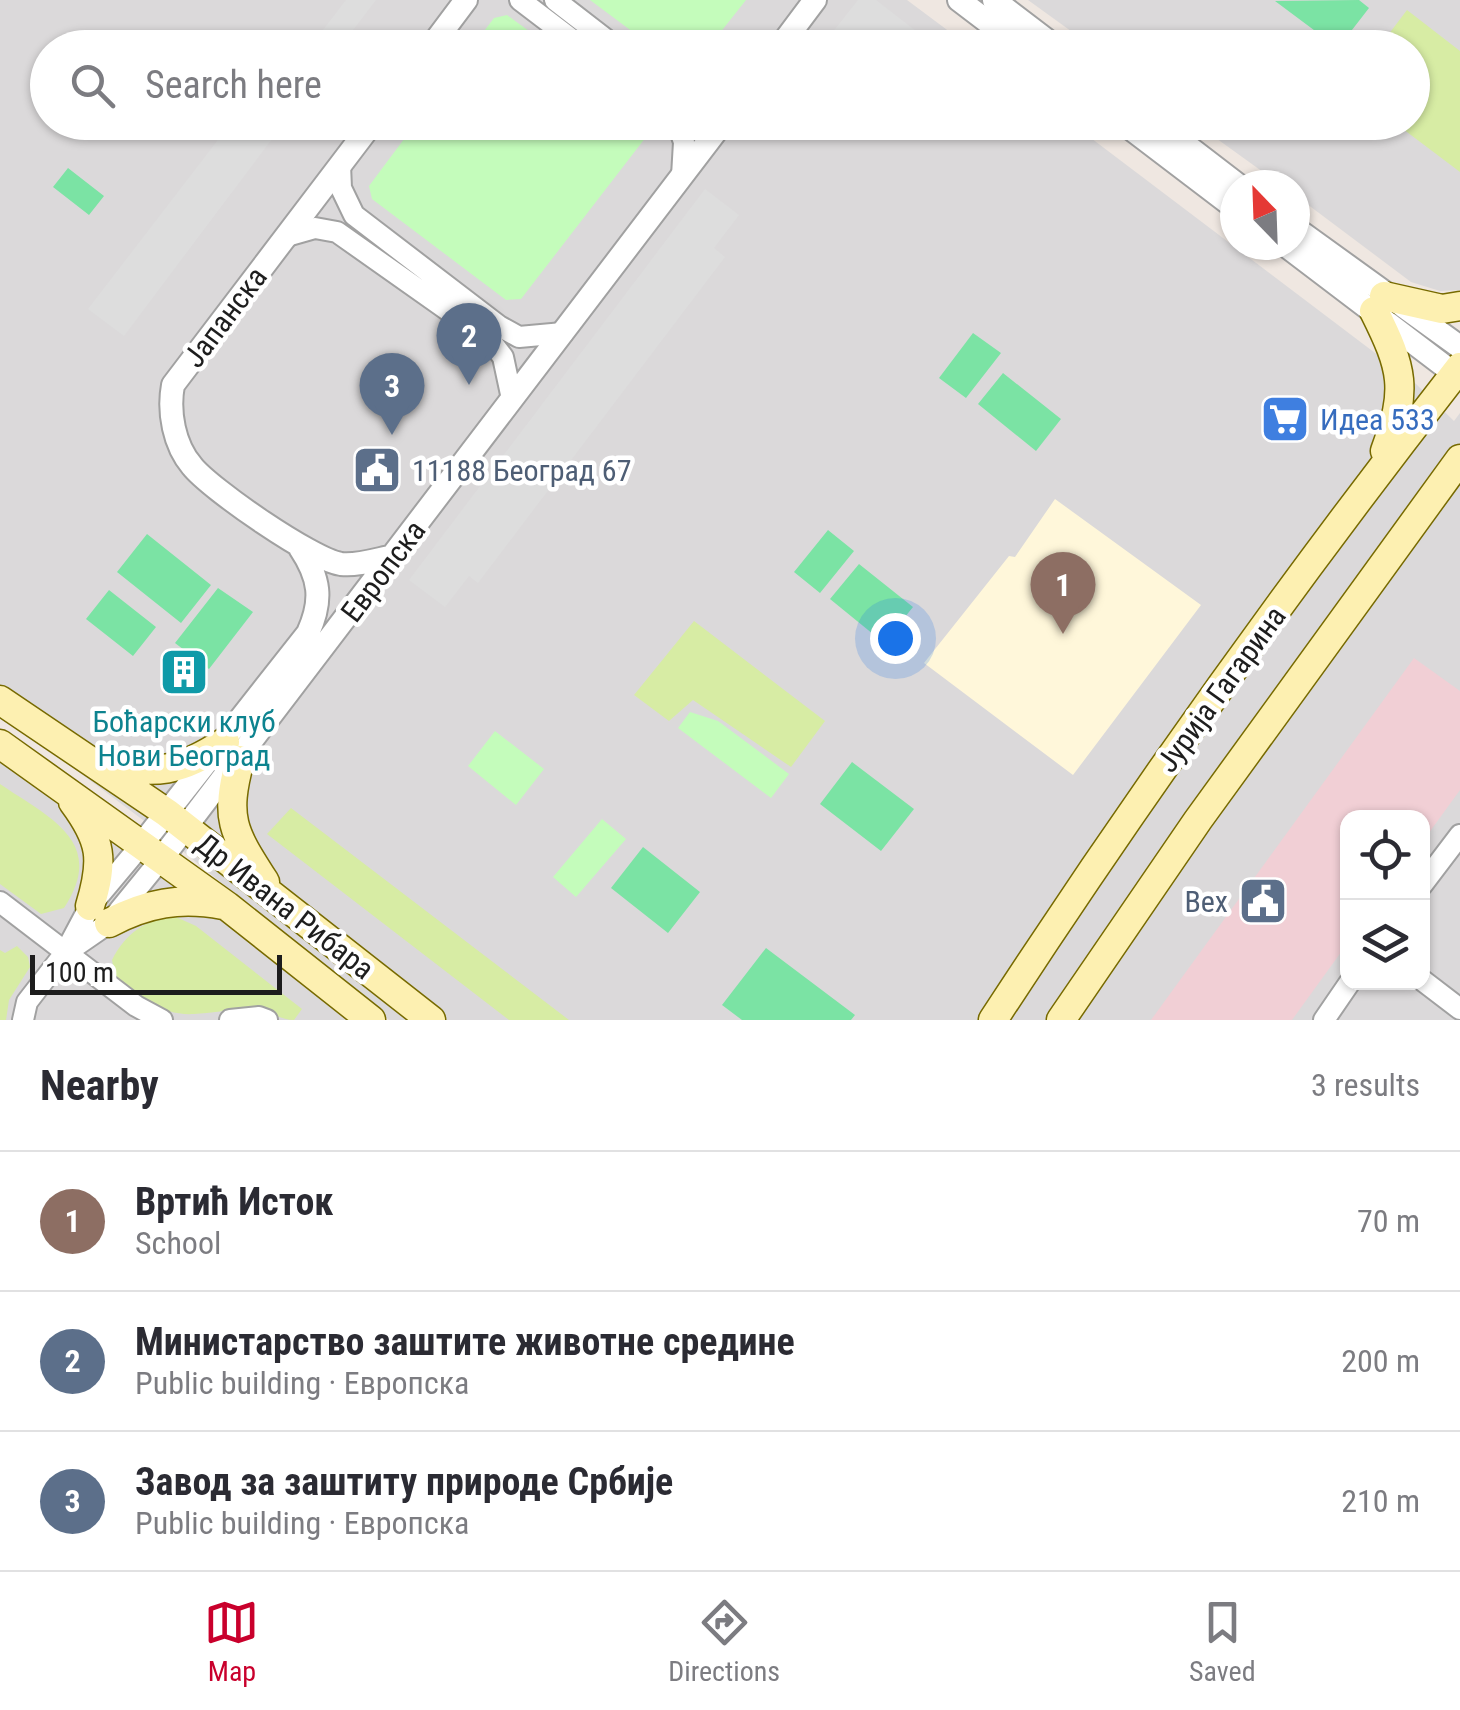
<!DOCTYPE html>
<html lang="en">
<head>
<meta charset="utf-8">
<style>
	:root { --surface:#fff; --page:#f2f2f3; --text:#2b2b33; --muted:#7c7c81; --line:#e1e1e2; --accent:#c9002c }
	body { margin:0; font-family:"Roboto Condensed",sans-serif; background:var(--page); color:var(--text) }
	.controls { position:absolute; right:30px; bottom:30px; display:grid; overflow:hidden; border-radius:20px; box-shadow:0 2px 8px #0004 }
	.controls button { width:90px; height:90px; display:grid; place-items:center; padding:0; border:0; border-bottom:2px solid var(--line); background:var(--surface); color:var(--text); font:50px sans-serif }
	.compass { position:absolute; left:1220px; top:170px; width:90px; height:90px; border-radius:50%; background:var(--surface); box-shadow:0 2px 8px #0004; rotate:337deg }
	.scale { position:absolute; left:30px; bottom:25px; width:252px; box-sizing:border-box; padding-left:10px; border:5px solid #1d1d1d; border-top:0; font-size:28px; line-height:35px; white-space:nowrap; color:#1d1d1d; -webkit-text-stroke:8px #fff; paint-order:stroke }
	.you { position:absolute; left:895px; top:638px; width:35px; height:35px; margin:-25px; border:8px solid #fff; border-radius:50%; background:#1a73e8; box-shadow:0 0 0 15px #1a73e833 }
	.badge { display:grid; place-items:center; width:65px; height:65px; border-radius:50%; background:var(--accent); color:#fff; font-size:32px; font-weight:700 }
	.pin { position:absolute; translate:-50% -82px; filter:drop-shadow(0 2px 5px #0008) }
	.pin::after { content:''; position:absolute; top:52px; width:35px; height:30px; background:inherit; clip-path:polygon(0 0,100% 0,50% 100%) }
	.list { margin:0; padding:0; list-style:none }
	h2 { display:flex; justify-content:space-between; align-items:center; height:130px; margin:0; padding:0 40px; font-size:42px }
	h2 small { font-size:32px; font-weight:400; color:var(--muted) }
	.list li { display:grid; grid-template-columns:65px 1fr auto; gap:30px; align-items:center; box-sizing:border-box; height:140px; padding:0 40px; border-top:2px solid var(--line) }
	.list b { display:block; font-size:38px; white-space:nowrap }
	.list p { margin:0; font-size:32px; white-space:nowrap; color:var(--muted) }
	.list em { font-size:32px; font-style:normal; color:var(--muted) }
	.icon { flex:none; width:55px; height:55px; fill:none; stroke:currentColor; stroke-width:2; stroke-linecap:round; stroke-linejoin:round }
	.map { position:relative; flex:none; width:1460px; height:1020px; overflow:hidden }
	.search { position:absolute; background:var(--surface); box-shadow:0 2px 8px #0004; left:30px; right:30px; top:30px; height:110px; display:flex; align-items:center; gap:25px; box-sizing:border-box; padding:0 35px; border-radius:55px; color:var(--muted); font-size:38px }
	.sheet { height:550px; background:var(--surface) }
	nav { display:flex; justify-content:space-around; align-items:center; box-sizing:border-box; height:140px; border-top:2px solid var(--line); background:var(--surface); font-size:28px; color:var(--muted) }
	nav a { display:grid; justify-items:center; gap:5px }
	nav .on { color:var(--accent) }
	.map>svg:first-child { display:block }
	.residential { fill:#dbd9da; fill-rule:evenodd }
	.commercial { fill:#f1cfd5 }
	.education { fill:#fff7da }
	.grass { fill:#d7eca4 }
	.park { fill:#c4fcbb }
	.pitch { fill:#7be3a4 }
	.parking { fill:#ddd }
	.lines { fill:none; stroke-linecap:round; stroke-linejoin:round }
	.minor-casing { stroke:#a1a1a1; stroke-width:24 }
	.tertiary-casing { stroke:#a1a1a1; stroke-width:26 }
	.secondary-casing { stroke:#776a00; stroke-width:31 }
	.minor { stroke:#fff; stroke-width:20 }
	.tertiary { stroke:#fff; stroke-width:22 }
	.secondary { stroke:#fdf0b1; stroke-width:28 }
	.labels { text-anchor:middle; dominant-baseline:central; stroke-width:9; stroke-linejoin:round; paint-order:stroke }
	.street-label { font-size:30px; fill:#1d1d1d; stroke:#fff }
	.shop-label { font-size:30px; fill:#366cbe; stroke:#fff; text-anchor:start }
	.service-label { font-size:30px; fill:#4e5e75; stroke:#fff; text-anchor:start }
	.culture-label { font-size:30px; fill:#0d838f; stroke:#fff }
</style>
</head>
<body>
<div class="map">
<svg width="1460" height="1020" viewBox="0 0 1460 1020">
	<rect width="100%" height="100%" fill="#efe7e1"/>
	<path class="residential" d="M0,0H907L970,47L48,48V122L1071,123L1416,384L1454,421L1460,413V1020H389L163,835L0,713ZM1348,818H1422V982H1348Z
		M1028,0H1460V290L1440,291L1411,282L1295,195V185H1281L1195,123L1412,122V48L1093,47Z
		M0,752L361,1020H0Z"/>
	<path class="commercial" d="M1414,658L1460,691V790L1423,841L1422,818H1348L1347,944L1292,1020H1151Z"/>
	<path class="education" d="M1055,499L1201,605L1073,775L924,663L1009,556L1015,557Z"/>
	<path class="grass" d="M1407,10L1460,51V172L1395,123L1412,122V48L1379,47Z
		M694,621L825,721L791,767L693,700L669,721L634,695Z
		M0,784C48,817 108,841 64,908L41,914L0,884Z
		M291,808L569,1020H509L267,834Z
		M176,917L196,926L302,1009L294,1020C280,1020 271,1011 257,1010C236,1008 214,1013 194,1014C163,1016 139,997 116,980L112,960C125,934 146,918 176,917Z
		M17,946L28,957L30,967L9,1000L6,1020H0V950L5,953Z"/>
	<path class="park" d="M590,0H746L708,48L653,47Z
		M507,15L551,47H472L494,18Z
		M647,123L649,126L646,137L521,299L506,300L372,199L369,186L416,123Z
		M690,712L718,721L789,774L771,798L678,728Z
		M495,731L544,769L516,805L468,766Z
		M602,819L626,839L576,897L553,877Z"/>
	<path class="pitch" d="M1359,0L1369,8L1338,48L1275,1Z
		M68,168L104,196L89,215L53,187Z
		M973,333L1001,353L966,398L939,378Z
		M1003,373L1061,419L1036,451L978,404Z
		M828,530L854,551L820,593L794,572Z
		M147,534L211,585L181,623L117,572Z
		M859,564L913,607L884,643L830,599Z
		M218,588L253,612L209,669L175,643Z
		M109,590L156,627L133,656L86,619Z
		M852,762L914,809L881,851L820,804Z
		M643,847L700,892L668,933L611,888Z
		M766,948L855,1015L851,1020H742L722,1005Z"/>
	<path class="parking" d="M346,0H376L340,47H310Z
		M858,0H876L925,38L918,47H821Z
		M231,123H284L124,336L88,309Z
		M705,189L739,215L714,248L725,257L478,583L469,576L445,607L409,580Z"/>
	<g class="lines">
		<g class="minor-casing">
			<path id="minor" d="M520,0L583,48
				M555,0L617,48
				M677,122L684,142L682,176
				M340,165L341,188L354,215L499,326L519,337L563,333
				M287,236L315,228L337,232L490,340L503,357L512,399
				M1422,885L1460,835
				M0,902L136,1006L162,1020
				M67,952L109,923L162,858
				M1422,980L1460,1009
				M23,1020L27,1002L65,953L90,906L142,844
				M230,1020L259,1017L267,1020
				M1324,1020L1350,982"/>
		</g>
		<g class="tertiary-casing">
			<path id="tertiary" d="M959,0L1022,48
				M994,0L1057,48
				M430,48L466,0
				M779,48L815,0
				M373,122L173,385C168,412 174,445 192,466C210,489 313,560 341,564C358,566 378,559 394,556
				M1122,122L1235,208
				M1156,122L1238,185
				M1295,228L1460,347
				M1285,245L1460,378
				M142,844L308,633C323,600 320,578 300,548
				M162,858L723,122"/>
		</g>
		<g class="secondary-casing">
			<path id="secondary" d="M1384,296L1442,309L1460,306
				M1374,311C1403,369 1408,389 1385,451
				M0,700L167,813L431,1020
				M0,744L227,906L371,1020
				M240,760C224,819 233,832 265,882
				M104,764C158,775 179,772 225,742
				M73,802C102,841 104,860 90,906
				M109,923C147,903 180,897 223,905
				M993,1020C1139,796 1295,578 1460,367
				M1061,1020L1198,820L1460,459"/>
		</g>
		<use href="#minor" class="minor"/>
		<use href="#tertiary" class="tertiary"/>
		<use href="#secondary" class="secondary"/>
	</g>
	<defs>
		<g id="supermarket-square" transform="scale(2.5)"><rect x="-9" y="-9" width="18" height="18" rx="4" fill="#3f7fe0" stroke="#fff"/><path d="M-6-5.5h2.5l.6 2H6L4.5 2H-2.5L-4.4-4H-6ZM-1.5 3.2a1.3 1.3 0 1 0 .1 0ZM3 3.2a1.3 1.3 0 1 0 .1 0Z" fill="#fff"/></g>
		<g id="civic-square" transform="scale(2.5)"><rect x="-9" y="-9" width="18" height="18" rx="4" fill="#5c6f8a" stroke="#fff"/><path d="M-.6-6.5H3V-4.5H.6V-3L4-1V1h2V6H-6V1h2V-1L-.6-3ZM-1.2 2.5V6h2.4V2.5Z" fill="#fff"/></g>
		<g id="building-square" transform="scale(2.5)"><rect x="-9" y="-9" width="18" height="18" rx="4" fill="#0f9aa8" stroke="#fff"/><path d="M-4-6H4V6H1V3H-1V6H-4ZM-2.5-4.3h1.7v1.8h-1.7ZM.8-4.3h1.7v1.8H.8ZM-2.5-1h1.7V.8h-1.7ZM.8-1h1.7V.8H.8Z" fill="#fff"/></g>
	</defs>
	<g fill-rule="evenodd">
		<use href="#supermarket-square" x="1285" y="419"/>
		<use href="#civic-square" x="377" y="470"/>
		<use href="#building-square" x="184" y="672"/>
		<use href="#civic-square" x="1263" y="901"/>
	</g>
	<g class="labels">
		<g class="street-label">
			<text transform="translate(225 317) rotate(-53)">Јапанска</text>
			<text transform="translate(383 571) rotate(-53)">Европска</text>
			<text transform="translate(1221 689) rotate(-54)">Јурија Гагарина</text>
			<text transform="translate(285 906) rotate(38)">Др Ивана Рибара</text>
		</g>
		<g class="shop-label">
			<text x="1320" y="419">Идеа 533</text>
		</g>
		<g class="service-label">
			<text x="412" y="470">11188 Београд 67</text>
			<text x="1228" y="901" text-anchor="end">Bex</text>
		</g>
		<g class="culture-label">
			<text x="184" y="721">Боћарски клуб<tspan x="184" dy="34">Нови Београд</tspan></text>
		</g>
	</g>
</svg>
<div class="controls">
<button><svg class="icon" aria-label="locate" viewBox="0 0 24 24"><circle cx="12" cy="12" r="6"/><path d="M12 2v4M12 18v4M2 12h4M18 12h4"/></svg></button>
<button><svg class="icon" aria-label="layers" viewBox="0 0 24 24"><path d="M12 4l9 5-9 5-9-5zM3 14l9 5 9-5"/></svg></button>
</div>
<svg class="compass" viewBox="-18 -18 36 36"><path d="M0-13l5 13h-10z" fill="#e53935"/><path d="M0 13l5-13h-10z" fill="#7c7c81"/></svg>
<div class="scale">100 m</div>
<div class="you"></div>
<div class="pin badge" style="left:1063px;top:634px;background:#8d6e63">1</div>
<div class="pin badge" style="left:469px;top:385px;background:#5c6f8a">2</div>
<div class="pin badge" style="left:392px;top:435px;background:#5c6f8a">3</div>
<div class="search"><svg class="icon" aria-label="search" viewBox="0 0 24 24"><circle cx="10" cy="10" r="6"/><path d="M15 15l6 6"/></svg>Search here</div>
</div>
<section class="sheet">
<h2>Nearby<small>3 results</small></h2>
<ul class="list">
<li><span class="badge" style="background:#8d6e63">1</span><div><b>Вртић Исток</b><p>School</p></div><em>70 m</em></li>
<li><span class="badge" style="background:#5c6f8a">2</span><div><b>Министарство заштите животне средине</b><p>Public building · Европска</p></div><em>200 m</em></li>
<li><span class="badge" style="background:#5c6f8a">3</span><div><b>Завод за заштиту природе Србије</b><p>Public building · Европска</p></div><em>210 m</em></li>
</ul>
</section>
<nav>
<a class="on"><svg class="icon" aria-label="map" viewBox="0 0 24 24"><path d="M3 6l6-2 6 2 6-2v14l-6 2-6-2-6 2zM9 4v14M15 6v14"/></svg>Map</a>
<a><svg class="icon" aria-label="directions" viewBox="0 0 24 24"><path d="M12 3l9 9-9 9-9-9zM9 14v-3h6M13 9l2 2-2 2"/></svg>Directions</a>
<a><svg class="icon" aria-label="saved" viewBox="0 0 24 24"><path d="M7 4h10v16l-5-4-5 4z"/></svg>Saved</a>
</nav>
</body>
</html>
